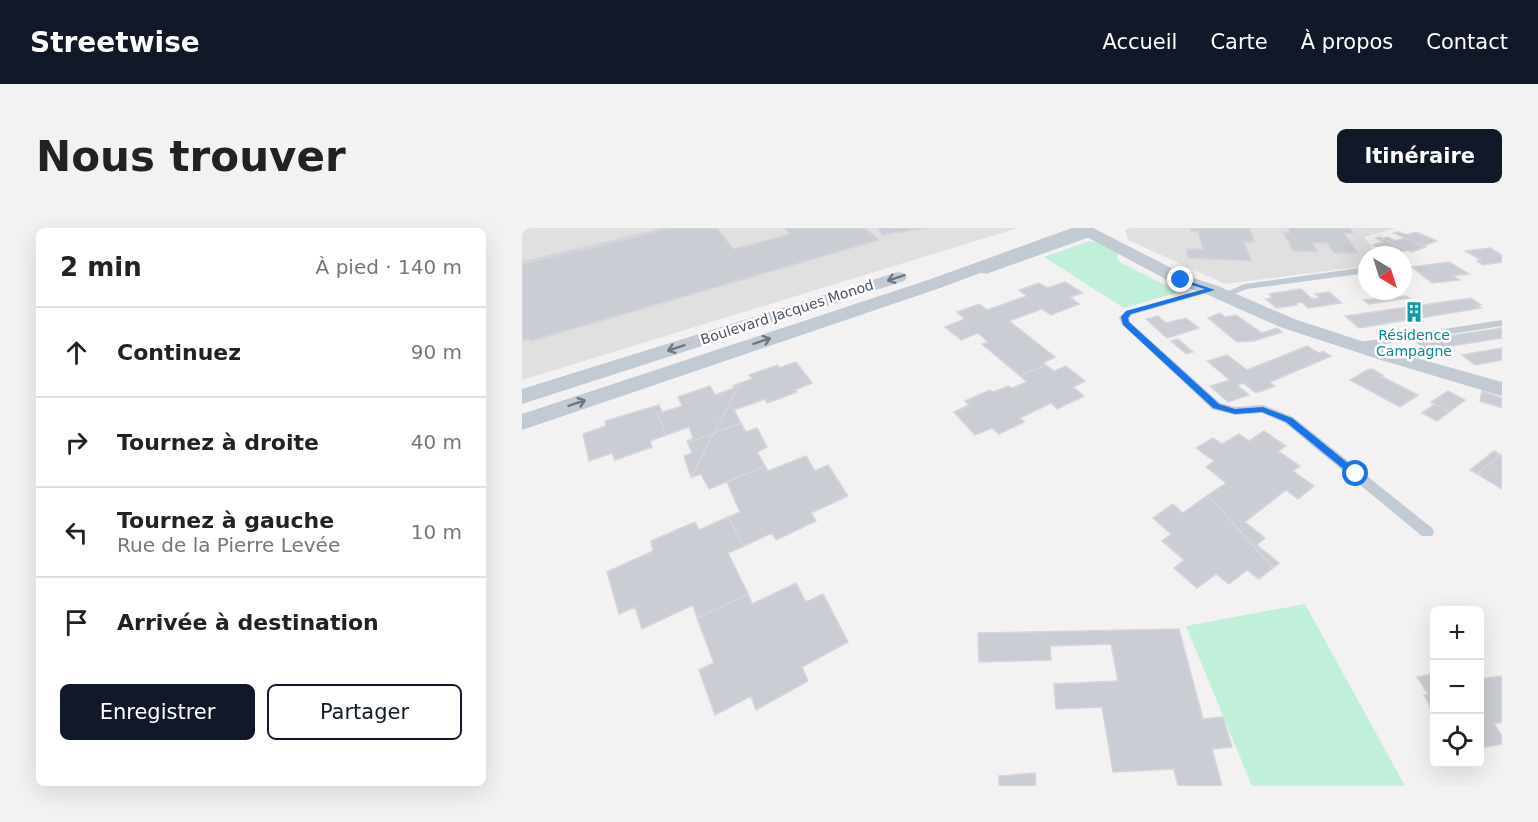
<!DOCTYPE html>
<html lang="fr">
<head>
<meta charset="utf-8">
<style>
	:root { --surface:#fff; --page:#f2f2f2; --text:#222; --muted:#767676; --line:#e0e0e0; --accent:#111827 }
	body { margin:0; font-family:"DejaVu Sans",sans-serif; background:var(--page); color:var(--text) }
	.controls { position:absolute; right:18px; bottom:18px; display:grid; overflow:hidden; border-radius:9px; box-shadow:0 6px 24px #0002 }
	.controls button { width:54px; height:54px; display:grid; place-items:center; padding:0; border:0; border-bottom:2px solid var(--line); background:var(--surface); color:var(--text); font:30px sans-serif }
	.compass { position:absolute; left:836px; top:18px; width:54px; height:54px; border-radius:50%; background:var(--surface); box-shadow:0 6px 24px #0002; rotate:142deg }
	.stop { position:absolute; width:18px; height:18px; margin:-14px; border:4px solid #1a73e8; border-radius:50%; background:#fff }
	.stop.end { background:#1a73e8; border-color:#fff; box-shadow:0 2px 6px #0008 }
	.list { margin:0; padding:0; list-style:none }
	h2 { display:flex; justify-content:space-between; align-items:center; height:78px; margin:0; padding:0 24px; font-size:26px }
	h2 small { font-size:20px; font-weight:400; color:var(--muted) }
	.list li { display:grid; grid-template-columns:39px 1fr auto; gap:18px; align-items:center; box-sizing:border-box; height:90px; padding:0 24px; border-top:2px solid var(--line) }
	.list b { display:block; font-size:22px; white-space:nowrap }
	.list p { margin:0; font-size:20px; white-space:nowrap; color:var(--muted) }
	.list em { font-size:20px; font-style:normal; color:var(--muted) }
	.actions { display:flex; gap:12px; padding:18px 24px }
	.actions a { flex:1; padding:14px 0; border:2px solid var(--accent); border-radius:9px; text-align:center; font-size:21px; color:var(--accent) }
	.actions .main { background:var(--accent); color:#fff }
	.icon { flex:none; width:33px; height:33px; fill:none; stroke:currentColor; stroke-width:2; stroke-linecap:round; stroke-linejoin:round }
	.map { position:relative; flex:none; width:980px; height:558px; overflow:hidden; border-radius:9px }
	header { display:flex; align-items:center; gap:36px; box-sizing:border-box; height:84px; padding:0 30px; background:var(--accent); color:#fff }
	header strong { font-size:28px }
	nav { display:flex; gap:33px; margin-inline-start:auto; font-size:21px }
	.intro { display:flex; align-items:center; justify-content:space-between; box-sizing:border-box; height:144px; padding:0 36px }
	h1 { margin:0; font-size:42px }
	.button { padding:15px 27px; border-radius:9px; background:var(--accent); color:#fff; font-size:21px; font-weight:700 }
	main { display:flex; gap:36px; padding:0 36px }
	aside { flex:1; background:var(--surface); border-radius:9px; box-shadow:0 6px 24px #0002 }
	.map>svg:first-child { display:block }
	.education { fill:#e1e0e0 }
	.green { fill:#c0f0d9 }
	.building { fill:#cbcdd4; stroke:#d5d6dd; stroke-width:1.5 }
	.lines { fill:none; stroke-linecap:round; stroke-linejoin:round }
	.lane { fill:#c2cad3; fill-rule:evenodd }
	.street { fill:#c2cad3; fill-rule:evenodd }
	.oneway { stroke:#6d7682 }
	.route { fill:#1a73e8 }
	.labels { text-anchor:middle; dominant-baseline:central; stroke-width:5; stroke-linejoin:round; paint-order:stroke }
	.far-street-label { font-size:14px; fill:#49525f; stroke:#fff }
	.far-culture-label { font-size:14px; fill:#0d838f; stroke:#fff }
</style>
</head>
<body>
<header>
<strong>Streetwise</strong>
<nav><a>Accueil</a><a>Carte</a><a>À propos</a><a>Contact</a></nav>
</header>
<div class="intro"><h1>Nous trouver</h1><a class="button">Itinéraire</a></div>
<main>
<aside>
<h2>2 min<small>À pied · 140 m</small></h2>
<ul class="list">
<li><svg class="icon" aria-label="ahead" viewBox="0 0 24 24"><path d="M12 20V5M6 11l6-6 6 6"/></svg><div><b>Continuez</b></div><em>90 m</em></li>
<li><svg class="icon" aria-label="right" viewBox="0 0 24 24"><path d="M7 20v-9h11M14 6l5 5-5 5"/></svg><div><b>Tournez à droite</b></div><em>40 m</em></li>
<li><svg class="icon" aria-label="left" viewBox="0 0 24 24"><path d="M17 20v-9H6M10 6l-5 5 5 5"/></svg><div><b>Tournez à gauche</b><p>Rue de la Pierre Levée</p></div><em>10 m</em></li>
<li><svg class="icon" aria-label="arrive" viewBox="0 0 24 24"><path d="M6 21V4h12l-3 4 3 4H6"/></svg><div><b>Arrivée à destination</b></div></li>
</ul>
<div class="actions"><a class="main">Enregistrer</a><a>Partager</a></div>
</aside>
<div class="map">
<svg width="980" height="558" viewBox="0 0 980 558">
	<rect width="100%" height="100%" fill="#f3f1f1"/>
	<path class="education" d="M0,0H496L0,152Z
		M608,0H873L842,9L856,27H845V38L703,56L606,12L603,2Z"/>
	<path class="green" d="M568,13L575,14L596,25L595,30L599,35L653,62L654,65L602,80L522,29Z
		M783,376L883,558H730L664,398Z"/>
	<path class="building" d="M143,0H151L0,36V34Z
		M151,0H199L195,1L212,21L268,6L262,0H343L357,12L9,113L8,111L0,113V36Z
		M356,0H404L360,7Z
		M668,0H727L733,14H722L730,33L666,30L664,21H681L676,3H669Z
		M766,0H828L832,6L822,5L836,25H812L805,15H790L796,24L771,23L761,4L768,5Z
		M876,4L884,7L894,4L915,13L901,18L872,5Z
		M858,9L861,11L886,22L871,27L851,17L862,14L854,10Z
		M865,9L873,13L883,10L904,19L890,24L861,11Z
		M968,20L980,27V34L961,37L955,33L959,32L943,23Z
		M927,34L947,46L931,48L938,52L910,55L890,39Z
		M543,54L561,65L548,69L557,76L529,87L520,81L487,93L533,129L521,135L524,137L498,148L460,116L466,114L456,105L439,112L423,99L443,91L435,84L457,76L465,82L505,68L497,62L517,55L525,60Z
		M779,61L790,71L798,70L793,66L807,64L820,75L786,80L780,74L773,75L775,77L754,80L744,71L750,70L747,66Z
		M884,68L887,70L847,76L842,72Z
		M949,70L959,77L955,78L959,80L837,100L823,88Z
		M698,85L703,89L714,87L740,105L755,100L760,104L732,113L715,114L686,90Z
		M636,88L644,95L664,90L677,100L645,110L624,91Z
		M980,100V110L904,122L893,113Z
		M656,111L671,124L664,126L649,113Z
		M785,118L797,125L801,123L809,128L748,154L753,158L734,165L721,155L715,157L727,167L706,174L688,158L708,152L685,133L705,127L725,142Z
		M980,120V132L953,137L940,127Z
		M274,134L290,155L273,162L275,164L245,175L243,171L212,182L219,195L192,205L218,155L230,151L227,147L256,137L257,140Z
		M524,137L532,143L544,138L563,153L551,159L562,168L535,181L529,175L498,190L502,194L477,206L470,200L453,207L432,184L447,177L443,173L468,162L471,164L487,158L490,160L505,154L498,148Z
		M850,141L861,147L859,148L896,167L878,179L828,152L845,142Z
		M218,155L192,205L169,214L168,212L171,210L167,199L144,207L135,186L160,178L156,169L188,158L193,167L212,160L211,158Z
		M926,163L943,172L927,184L909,174Z
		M960,163L980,170V180L958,173Z
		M913,176L927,184L915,193L900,185Z
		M137,177L140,184L135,186L144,207L128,213L130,219L93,232L90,225L67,233L61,206L84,198L83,193Z
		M219,195L224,204L235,200L245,219L235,224L243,238L187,261L179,246L169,249L192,205Z
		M742,203L764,218L756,223L778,238L771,243L792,258L776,271L764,262L723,294L743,310L735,317L757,335L751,340L686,267L704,255L684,239L692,233L674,220L691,210L700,216L717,206L727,213Z
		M192,205L169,249L162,228L170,225L165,213L168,212L169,214Z
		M972,223L979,227L955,246L948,242Z
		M980,226V261L955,246Z
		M284,228L293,243L306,237L326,268L289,285L294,293L254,312L250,305L222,318L206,289L218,284L205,254L243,238L246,243Z
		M686,267L751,340L737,351L725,342L707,356L694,346L675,360L652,340L662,332L640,313L649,306L631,290L651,276L661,285Z
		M206,289L222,318L206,325L226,366L175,390L171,377L120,401L113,379L97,386L85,344L131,323L129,313L173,294L177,302Z
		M274,355L284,374L301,366L326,414L280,439L286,453L234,482L229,468L193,487L177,442L192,435L175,390L226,366L230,376Z
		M657,401L681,491L701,489L710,519L690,521L700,558H656L652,541L591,544L580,479L534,481L532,456L596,453L589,416L528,418L529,432L457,434L456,405Z
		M912,446V485L902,467L906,466L895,449Z
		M980,448V494L972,496L980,508V516L957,520V451Z
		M513,545L514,558H477V548Z"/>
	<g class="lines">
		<path class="lane" d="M569,4L576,6L464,46L457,44Z
			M845,39V45L725,61L702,70L697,67L723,56Z
			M687,60L694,62L610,87L607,90L608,94L698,175L713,179L741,177L771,189L910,300L912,304L910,308H900L763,195L740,185L713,187L690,181L599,95L597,89L604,83Z
			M980,92V98L832,121L827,118L832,115Z"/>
		<path class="street" d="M550,0H571L665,48L696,58L772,91L873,124L980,154V168L859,132L758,99L684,66L653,56L561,7L418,60L0,202V186L406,52Z
			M376,44L382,45L385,49L382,53L0,176V161Z"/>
	</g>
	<defs><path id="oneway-shaft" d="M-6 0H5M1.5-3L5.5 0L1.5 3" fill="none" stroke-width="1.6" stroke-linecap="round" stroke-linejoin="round" transform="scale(1.5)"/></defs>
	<g class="oneway">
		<use href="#oneway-shaft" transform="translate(374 50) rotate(162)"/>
		<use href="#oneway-shaft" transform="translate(240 113) rotate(-18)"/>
		<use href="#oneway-shaft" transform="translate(154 120) rotate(162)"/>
		<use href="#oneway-shaft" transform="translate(55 175) rotate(-19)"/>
	</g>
	<path class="route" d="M657,50L693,62L609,86L606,90L607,94L697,176L713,181L741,179L770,190L837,244V248H830L764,194L740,184L713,186L691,180L601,97L599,89L604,83L683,61L657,53Z"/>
	<defs>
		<g id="building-bare" transform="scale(1.62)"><path d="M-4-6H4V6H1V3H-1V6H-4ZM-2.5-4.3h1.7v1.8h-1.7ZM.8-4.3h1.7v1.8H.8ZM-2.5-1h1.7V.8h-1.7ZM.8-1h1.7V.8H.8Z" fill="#0f9aa8" stroke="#fff" stroke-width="2.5" paint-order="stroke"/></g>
	</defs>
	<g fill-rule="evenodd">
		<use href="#building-bare" x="892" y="84"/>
	</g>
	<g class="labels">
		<g class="far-street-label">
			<text transform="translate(265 84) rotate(-18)">Boulevard Jacques Monod</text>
		</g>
		<g class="far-culture-label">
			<text x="892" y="107">Résidence<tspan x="892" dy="16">Campagne</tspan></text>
		</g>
	</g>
</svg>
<div class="controls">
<button>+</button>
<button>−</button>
<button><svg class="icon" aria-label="locate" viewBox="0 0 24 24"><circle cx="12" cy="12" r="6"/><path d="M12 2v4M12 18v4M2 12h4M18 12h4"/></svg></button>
</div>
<svg class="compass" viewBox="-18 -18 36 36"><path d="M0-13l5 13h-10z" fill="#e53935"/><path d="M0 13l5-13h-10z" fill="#767676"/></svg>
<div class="stop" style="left:834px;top:246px"></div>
<div class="stop end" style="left:659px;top:52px"></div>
</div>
</main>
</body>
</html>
